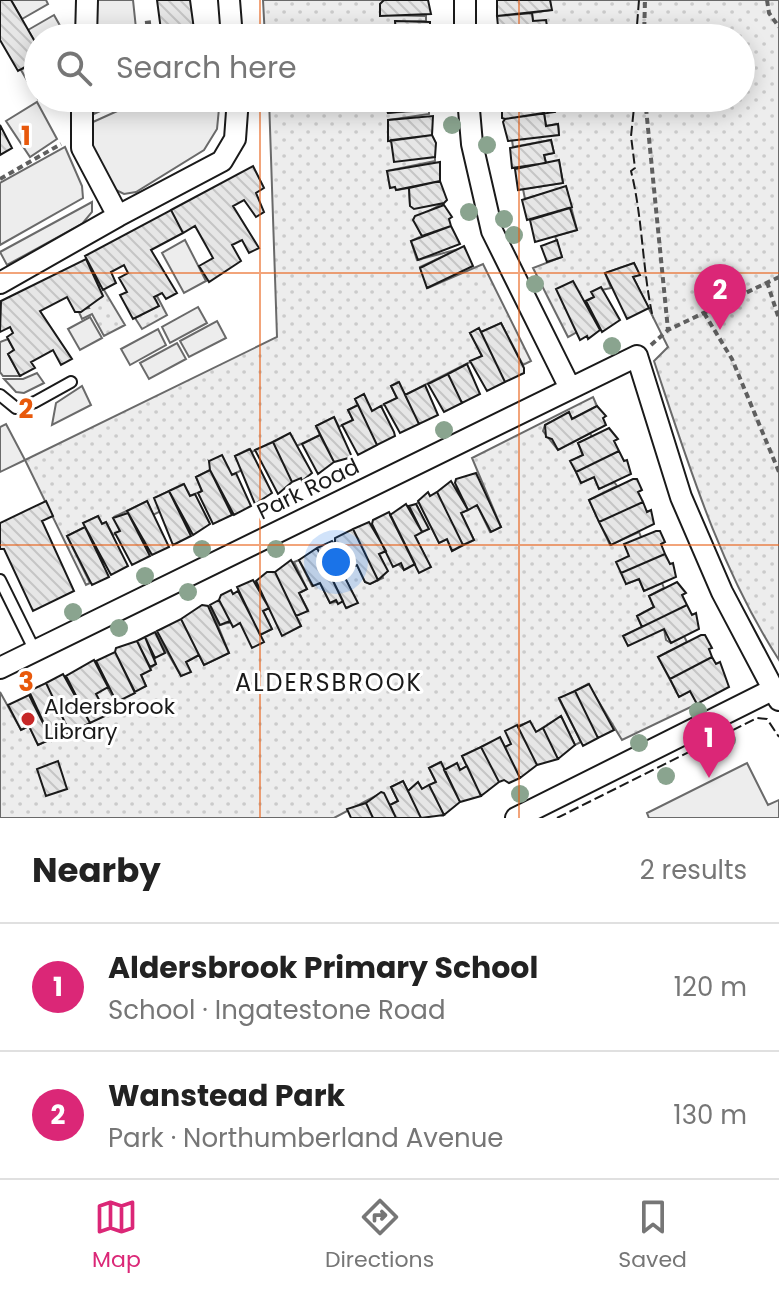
<!DOCTYPE html>
<html lang="en">
<head>
<meta charset="utf-8">
<style>
	:root { --surface:#fff; --page:#f2f2f2; --text:#222; --muted:#767676; --line:#e0e0e0; --accent:#db2777 }
	body { margin:0; font-family:Poppins,sans-serif; background:var(--page); color:var(--text) }
	.you { position:absolute; left:336px; top:562px; width:28px; height:28px; margin:-20px; border:6px solid #fff; border-radius:50%; background:#1a73e8; box-shadow:0 0 0 12px #1a73e833 }
	.badge { display:grid; place-items:center; width:52px; height:52px; border-radius:50%; background:var(--accent); color:#fff; font-size:26px; font-weight:700 }
	.pin { position:absolute; translate:-50% -66px; filter:drop-shadow(0 2px 4px #0008) }
	.pin::after { content:''; position:absolute; top:42px; width:28px; height:24px; background:inherit; clip-path:polygon(0 0,100% 0,50% 100%) }
	.list { margin:0; padding:0; list-style:none }
	h2 { display:flex; justify-content:space-between; align-items:center; height:104px; margin:0; padding:0 32px; font-size:34px }
	h2 small { font-size:26px; font-weight:400; color:var(--muted) }
	.list li { display:grid; grid-template-columns:52px 1fr auto; gap:24px; align-items:center; box-sizing:border-box; height:128px; padding:0 32px; border-top:2px solid var(--line) }
	.list b { display:block; font-size:30px; white-space:nowrap }
	.list p { margin:0; font-size:26px; white-space:nowrap; color:var(--muted) }
	.list em { font-size:26px; font-style:normal; color:var(--muted) }
	.icon { flex:none; width:44px; height:44px; fill:none; stroke:currentColor; stroke-width:2; stroke-linecap:round; stroke-linejoin:round }
	.map { position:relative; flex:none; width:779px; height:818px; overflow:hidden }
	.search { position:absolute; background:var(--surface); box-shadow:0 4px 20px #0003; left:24px; right:24px; top:24px; height:88px; display:flex; align-items:center; gap:20px; box-sizing:border-box; padding:0 28px; border-radius:44px; color:var(--muted); font-size:30px }
	.sheet { height:360px; background:var(--surface) }
	nav { display:flex; justify-content:space-around; align-items:center; box-sizing:border-box; height:112px; border-top:2px solid var(--line); background:var(--surface); font-size:22px; color:var(--muted) }
	nav a { display:grid; justify-items:center; gap:4px }
	nav .on { color:var(--accent) }
	.map>svg:first-child { display:block }
	.built { fill:#ededed; stroke:#6a6a6a; stroke-width:2 }
	.park { fill:url(#park-dots); stroke:#6a6a6a; stroke-width:2 }
	.building { fill:url(#building-back-hatch); stroke:#1a1a1a; stroke-width:2 }
	.lines { fill:none; stroke-linecap:round; stroke-linejoin:round }
	.lane-casing { stroke:#1a1a1a; stroke-width:14 }
	.street-casing { stroke:#1a1a1a; stroke-width:24 }
	.path { stroke:#5f5f5f; stroke-width:4; stroke-dasharray:6 4; stroke-linecap:butt }
	.lane { stroke:#fff; stroke-width:10 }
	.street { stroke:#fff; stroke-width:20 }
	.fence { stroke:#1a1a1a; stroke-width:2; stroke-dasharray:10 4; stroke-linecap:butt }
	.tree { fill:#8aa48f }
	.grid { fill:none; stroke:#e8590c; stroke-width:2; stroke-opacity:0.55 }
	.poi-dot { fill:#c62828; stroke:#fff; stroke-width:3 }
	.labels { text-anchor:middle; dominant-baseline:central; stroke-width:6; stroke-linejoin:round; paint-order:stroke }
	.street-label { font-size:22px; fill:#1a1a1a; stroke:#fff }
	.poi-label { font-size:22px; fill:#1a1a1a; stroke:#fff; text-anchor:start }
	.neighbourhood-label { font-size:24px; letter-spacing:2px; fill:#1a1a1a; stroke:#fff }
	.grid-label { font-size:26px; text-anchor:middle; font-weight:bold; fill:#e8590c; stroke:#fff; stroke-width:6; stroke-linejoin:round; paint-order:stroke }
</style>
</head>
<body>
<div class="map">
<svg width="779" height="818" viewBox="0 0 779 818">
	<defs>
		<pattern id="park-dots" width="8" height="8" patternUnits="userSpaceOnUse" patternTransform="scale(2)"><rect width="8" height="8" fill="#ededed"/><path d="M2 2h.1M6 6h.1" fill="none" stroke="#cbcbcb" stroke-width="1.8" stroke-linecap="round"/></pattern>
		<pattern id="building-back-hatch" width="6" height="6" patternUnits="userSpaceOnUse" patternTransform="scale(2)"><rect width="6" height="6" fill="#e6e6e6"/><path d="M-1 5l2 2M0 0l6 6M5-1l2 2" fill="none" stroke="#c5c5c5"/></pattern>
	</defs>
	<rect width="100%" height="100%" fill="#fff"/>
	<path class="built" d="M11,0H46L48,4L22,19Z
		M97,0H133L137,38H96Z
		M54,15L67,38H38V47L28,30Z
		M38,60L40,98L38,99L21,70Z
		M95,98H129L94,114Z
		M146,98H220L217,129L204,150L136,192L124,194L112,188L92,150L93,122Z
		M37,102L57,139L30,157L6,121Z
		M65,147L82,186L83,198L0,245V183Z
		M92,202V212L82,224L7,265L0,252Z
		M185,240L206,281L184,293L162,253Z
		M198,307L207,323L170,343L162,327Z
		M90,317L102,338L80,350L68,329Z
		M217,321L226,338L189,357L180,341Z
		M158,329L166,345L130,365L121,349Z
		M8,339L14,350L8,354L20,376H3L0,372V342Z
		M177,343L186,359L149,379L140,363Z
		M37,373L44,383L24,393L16,392L4,379H23Z
		M82,386L91,405L52,425L56,403Z
		M6,424L25,460L0,472V427Z
		M747,763L768,805L779,800V818H649L647,813Z"/>
	<path class="park" d="M263,0H384L381,15L426,16V21L396,22V38H265Z
		M550,0H779V660C720,569 688,463 654,361L668,347L633,277L639,274L634,263L605,273L611,288L592,292L594,297L583,302L577,332L568,337L533,268L562,257L555,236L577,230L566,187L525,199L523,189L563,183L559,161L546,163L544,155L554,153L551,140L513,147L512,140L559,134L558,124L546,126L544,113L555,111L553,98H741V38H505L547,32L533,21L532,13L551,10Z
		M269,98H383L388,113L429,110V114L388,120L389,141L435,157V161L387,171L397,190L409,188L410,205L443,203L414,220L422,236L411,241L417,260L459,249L420,267L428,288L483,264L531,361L523,365L501,323L481,332L470,333L482,356L405,395L398,382L391,386L397,398L372,411L363,395L355,399L358,405L348,410L353,420L339,427L334,417L316,426L320,435L297,446L290,433L252,452L249,449L235,456L242,470L232,475L209,461L212,469L196,477L202,491L190,496L183,484L155,498L161,511L153,515L147,501L114,517L120,531L113,535L106,522L102,524L98,516L84,523L85,527L67,536L90,583L86,585L25,460L277,337Z
		M101,285L125,325L104,336L92,314L82,319L78,310L89,308L87,305L102,297L98,287Z
		M157,296L167,315L142,329L135,318L158,306L154,297Z
		M593,397L597,406L572,419L569,413L545,425L543,431L558,450L590,433L592,437L578,443L583,455L571,461L581,483L594,477L599,489L614,482L617,486L589,500L610,545L639,532L641,537L629,556L626,584L639,579L644,591L662,583L664,588L649,596L654,607L637,616L642,627L623,636L664,629L666,640L671,643L684,636L687,642L658,657L679,697L690,691L697,704L622,740L588,684L559,699L581,742L575,745L561,716L536,732L530,722L517,726L511,744L505,747L500,738L462,756L467,766L460,770L457,764L444,770L440,762L429,768L436,782L422,789L418,782L408,791L403,781L391,787L398,801L390,805L381,793L334,818H0V692L21,730L29,726L38,745L106,715L96,694L107,687L114,699L146,686L141,675L156,664L154,658L165,652L156,633L181,676L190,672L186,662L199,655L204,665L229,653L210,606L220,625C236,618 246,626 260,635L272,629L263,611L269,608L282,635L301,626L296,616L308,610L299,593L307,589L294,562L299,560L312,586L320,583L330,603L343,601L347,608L357,602L342,572L357,565L365,582L370,584L383,578L382,574L387,571L379,554L386,551L404,570L415,564L419,572L430,566L415,536L428,529L416,504L419,502L439,543L447,539L452,551L474,540L461,513L477,505L490,532L501,527L472,458Z"/>
	<path class="building" d="M0,0H11L38,47V60L18,71L0,40Z
		M157,0H190L195,37L201,38H162Z
		M384,0H428L431,14L380,16V4Z
		M497,0H550L552,10L497,16Z
		M532,13L533,21L546,20L548,32L499,37L497,16Z
		M395,21L430,22V33L427,38H396Z
		M383,98H432V108L388,113Z
		M502,98H553L555,112L505,119L502,118Z
		M544,113L546,126L558,124L559,135L508,141L503,122L505,119Z
		M433,116L432,135L388,141V120Z
		M0,125L12,148L0,155Z
		M432,135L436,143L435,157L394,162L391,140Z
		M551,140L554,153L544,155L546,163L512,168L510,148Z
		M559,160L563,183L518,190L515,169Z
		M440,162V181L396,190L395,187L390,188L387,171Z
		M253,166L264,188L256,193L264,212L256,217L244,200L233,206L259,248L249,253L242,240L232,245L241,261L209,282L199,266L213,258L195,226L183,233L171,210Z
		M440,181L447,200L444,203L414,209L410,206L409,188Z
		M566,186L572,207L527,220L522,200Z
		M444,205L452,217L449,219L451,226L422,236L413,220L415,216Z
		M570,208L577,230L535,242L530,220Z
		M171,210L183,233L151,250L177,293L166,299L162,293L154,297L159,306L133,319L120,295L127,292L119,278L128,273L124,265L111,272L116,283L103,290L85,256Z
		M451,226L460,244L418,260L411,241Z
		M557,240L562,257L547,262L541,246Z
		M464,246L473,266L427,288L420,268Z
		M86,259L103,296L81,312H75L67,297L40,311L72,359L61,365L53,350L31,362L35,368L20,376L8,354L14,350L7,337L13,333L10,327L0,332L1,301Z
		M634,263L640,275L633,277L649,308L627,319L605,273Z
		M573,281L600,330L588,339L587,336L580,340L556,289Z
		M601,287L620,320L602,332L586,301L594,297L591,292Z
		M501,323L524,368V373L505,382L481,332Z
		M479,328L505,382L487,391L470,361L482,356L470,333Z
		M467,364L480,394L462,403L448,374Z
		M448,374L462,403L444,412L428,384Z
		M399,382L419,424L400,433L384,404L397,398L391,386Z
		M425,385L438,415L419,424L405,395Z
		M364,394L372,411L381,406L394,432L395,436L377,445L355,399Z
		M358,405L377,445L358,455L342,425L353,420L348,410Z
		M597,406L606,416L603,418L606,425L558,450L552,439L546,437L545,425L569,412L572,419Z
		M334,417L352,457L334,462L316,426Z
		M609,428L618,439L614,441L619,451L576,472L570,461L583,455L578,443Z
		M290,433L312,473L302,481L301,478L292,482L273,442Z
		M320,435L334,462L318,474L302,444Z
		M273,442L292,482L278,494L255,450Z
		M250,449L272,493L255,504L235,456Z
		M619,451L624,461L627,460L631,474L599,489L594,477L581,483L576,472Z
		M222,455L232,475L236,473L251,506L234,515L210,470L209,461Z
		M210,470L232,515L213,524L198,493L202,491L196,477Z
		M476,473L501,527L491,532L477,505L468,510L455,483L456,479Z
		M633,479H637L642,490L638,492L643,502L599,522L589,500Z
		M451,481L468,510L461,513L474,540L463,545L437,492Z
		M184,484L190,496L195,494L210,524L193,535L169,491Z
		M169,491L191,536L173,545L154,498Z
		M428,492L430,496L437,492L463,545L452,551L447,539L439,543L418,501Z
		M46,501L53,516L42,521L74,591L33,611L4,549H0V523Z
		M147,501L169,547L152,555L127,511Z
		M643,502L647,512L651,510L654,524L611,545L599,522Z
		M406,504L422,532L415,536L431,567L419,573L390,515Z
		M416,504L429,529L422,532L409,506Z
		M389,512L415,564L404,570L401,563L393,567L372,524L373,520Z
		M128,513L150,556L132,565L115,533L120,531L113,518Z
		M98,516L102,524L106,522L128,566L111,575L83,523Z
		M369,522L386,551L379,554L388,571L378,580L353,529Z
		M85,527L109,577L92,585L67,536Z
		M353,529L378,580L370,584L365,582L357,565L349,569L335,542V538Z
		M656,531H660L665,542L661,544L665,554L621,573L616,562L629,556L624,544Z
		M332,541L349,569L342,572L358,603L346,608L317,548Z
		M317,548L343,601L338,604L336,600L330,603L320,583L313,586L299,560Z
		M665,554L670,564L673,563L676,577L644,591L639,579L626,584L621,573Z
		M291,560L307,589L299,593L308,611L296,616L275,572Z
		M267,572H275L301,626L282,636L256,581Z
		M253,580L269,608L263,611L272,629L260,635L237,587Z
		M677,582L686,593L682,595L687,605L642,627L637,616L654,607L649,596Z
		M231,590L233,594L238,591L264,642L252,648L240,623L233,627L219,600L221,595Z
		M219,600L230,621L220,625L210,605Z
		M202,605L208,606L229,653L204,665L181,619Z
		M687,605L692,615L696,613L699,629L671,643L664,629L628,646L623,636Z
		M181,619L199,655L186,662L191,672L181,676L157,631Z
		M155,632L165,653L155,658L145,637Z
		M701,635H705L712,648L709,649L712,657L670,679L658,657Z
		M145,637L156,664L150,667L137,641Z
		M137,641L151,670L141,675L146,686L135,692L115,652L116,648Z
		M115,652L135,693L119,701L115,699L96,661Z
		M712,657L716,664L720,662L729,687L697,704L690,691L679,697L670,679Z
		M94,660L108,687L96,694L107,715L90,723L66,676Z
		M63,674L90,723L70,733L46,683Z
		M46,683L70,733L52,741L29,691Z
		M589,684L614,730L598,738L575,691Z
		M575,691L598,738L583,746L559,698Z
		M29,695L51,739L38,745L29,726L21,730L8,705Z
		M561,716L575,745L558,759L543,728Z
		M530,721L536,732L543,728L558,759L537,765L518,727Z
		M517,725L537,765L520,778L505,747L511,744L505,731Z
		M500,737L520,778L509,783L504,780L499,782L481,747Z
		M481,747L499,782L481,796L462,756Z
		M58,761L67,789L46,796L37,769Z
		M441,762L460,802L444,815L429,785L436,782L429,768Z
		M457,763L460,770L467,766L481,796L460,802L444,770Z
		M403,781L408,791L421,818H396L390,805L398,801L391,787Z
		M418,782L422,789L429,785L444,815L421,818L408,791Z
		M381,792L384,793L396,818H373L366,803Z
		M366,803L373,818H351L347,809Z"/>
	<g class="lines">
		<g class="lane-casing">
			<path id="lane" d="M0,395L16,408L35,402L71,382
				M0,580L35,651"/>
		</g>
		<g class="street-casing">
			<path id="street" d="M229,0L232,38
				M86,38L87,0
				M465,38V0
				M468,98L472,144L492,231L569,386
				M118,216L222,161L235,139L238,98
				M0,283L118,216L82,148V98
				M0,668L637,356L681,497L722,592L779,700
				M516,818L772,690"/>
		</g>
		<path class="path" d="M767,0L769,13L779,27
			M145,23L154,22
			M644,38L645,0
			M645,98L668,330
			M0,179L61,144
			M767,282L779,319
			M704,313L732,359L779,472
			M651,345L668,330L779,277"/>
		<use href="#lane" class="lane"/>
		<use href="#street" class="street"/>
		<path class="fence" d="M636,38L639,0
			M635,98L631,136L635,168L631,171C643,219 642,269 653,318
			M557,818L757,718L767,719L779,737"/>
	</g>
	<g class="tree">
		<circle cx="452" cy="125" r="9"/>
		<circle cx="487" cy="145" r="9"/>
		<circle cx="469" cy="212" r="9"/>
		<circle cx="504" cy="219" r="9"/>
		<circle cx="514" cy="235" r="9"/>
		<circle cx="535" cy="284" r="9"/>
		<circle cx="612" cy="346" r="9"/>
		<circle cx="444" cy="430" r="9"/>
		<circle cx="202" cy="549" r="9"/>
		<circle cx="276" cy="549" r="9"/>
		<circle cx="145" cy="576" r="9"/>
		<circle cx="188" cy="592" r="9"/>
		<circle cx="73" cy="612" r="9"/>
		<circle cx="119" cy="628" r="9"/>
		<circle cx="698" cy="711" r="9"/>
		<circle cx="727" cy="740" r="9"/>
		<circle cx="639" cy="743" r="9"/>
		<circle cx="709" cy="757" r="9"/>
		<circle cx="666" cy="776" r="9"/>
		<circle cx="520" cy="794" r="9"/>
	</g>
	<path class="grid" d="M260,0V38M519,0V38M260,98V818M519,98V818M0,273H779M0,545H779"/>
	<circle class="poi-dot" cx="28" cy="719" r="8"/>
	<g class="labels">
		<g class="street-label">
			<text transform="translate(308 489) rotate(-26)">Park Road</text>
		</g>
		<g class="poi-label">
			<text x="44" y="706">Aldersbrook<tspan x="44" dy="25">Library</tspan></text>
		</g>
		<g class="neighbourhood-label">
			<text x="329" y="682">ALDERSBROOK</text>
		</g>
	</g>
	<g class="grid-label">
		<text x="26" y="145">1</text>
		<text x="26" y="418">2</text>
		<text x="26" y="691">3</text>
	</g>
</svg>
<div class="you"></div>
<div class="pin badge" style="left:709px;top:778px">1</div>
<div class="pin badge" style="left:720px;top:330px">2</div>
<div class="search"><svg class="icon" aria-label="search" viewBox="0 0 24 24"><circle cx="10" cy="10" r="6"/><path d="M15 15l6 6"/></svg>Search here</div>
</div>
<section class="sheet">
<h2>Nearby<small>2 results</small></h2>
<ul class="list">
<li><span class="badge">1</span><div><b>Aldersbrook Primary School</b><p>School · Ingatestone Road</p></div><em>120 m</em></li>
<li><span class="badge">2</span><div><b>Wanstead Park</b><p>Park · Northumberland Avenue</p></div><em>130 m</em></li>
</ul>
</section>
<nav>
<a class="on"><svg class="icon" aria-label="map" viewBox="0 0 24 24"><path d="M3 6l6-2 6 2 6-2v14l-6 2-6-2-6 2zM9 4v14M15 6v14"/></svg>Map</a>
<a><svg class="icon" aria-label="directions" viewBox="0 0 24 24"><path d="M12 3l9 9-9 9-9-9zM9 14v-3h6M13 9l2 2-2 2"/></svg>Directions</a>
<a><svg class="icon" aria-label="saved" viewBox="0 0 24 24"><path d="M7 4h10v16l-5-4-5 4z"/></svg>Saved</a>
</nav>
</body>
</html>
